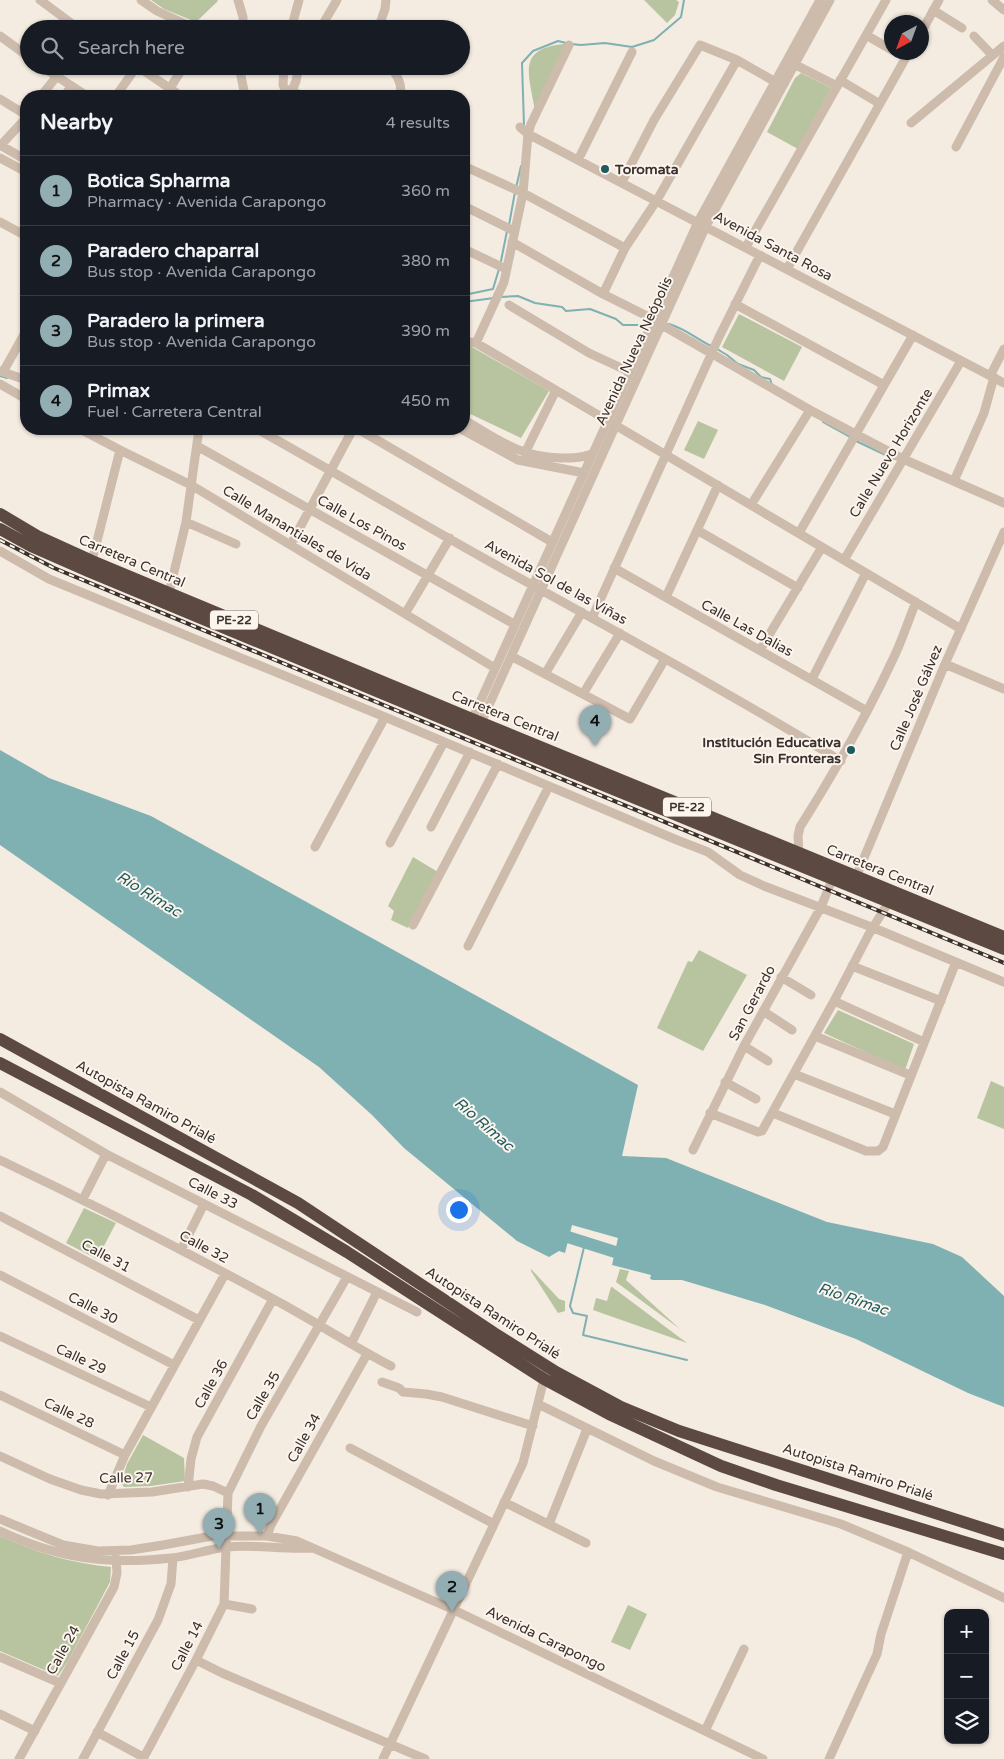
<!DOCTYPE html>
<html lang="en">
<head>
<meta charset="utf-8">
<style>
	:root { --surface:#171b24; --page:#20242c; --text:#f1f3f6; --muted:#9ea1a6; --line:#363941; --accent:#92aeb2 }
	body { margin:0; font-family:"Varela Round",sans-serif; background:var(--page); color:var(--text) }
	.controls { position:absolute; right:15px; bottom:15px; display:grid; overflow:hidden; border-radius:10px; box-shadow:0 1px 4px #0004 }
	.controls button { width:45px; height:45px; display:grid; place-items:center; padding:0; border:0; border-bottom:1px solid var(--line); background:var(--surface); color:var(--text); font:25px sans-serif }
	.compass { position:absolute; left:884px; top:15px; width:45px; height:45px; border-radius:50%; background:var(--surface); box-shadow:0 1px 4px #0004; rotate:221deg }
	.you { position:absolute; left:458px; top:1209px; width:18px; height:18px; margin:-12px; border:4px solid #fff; border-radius:50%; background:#1a73e8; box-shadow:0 0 0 8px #1a73e833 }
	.badge { display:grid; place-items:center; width:32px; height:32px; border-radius:50%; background:var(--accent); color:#111; font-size:16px; font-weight:700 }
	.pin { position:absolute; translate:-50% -41px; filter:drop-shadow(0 1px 2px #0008) }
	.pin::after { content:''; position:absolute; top:26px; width:18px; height:15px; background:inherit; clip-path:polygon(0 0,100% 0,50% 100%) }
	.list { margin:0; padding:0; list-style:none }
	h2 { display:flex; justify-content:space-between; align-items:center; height:65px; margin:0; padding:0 20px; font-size:21px }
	h2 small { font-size:16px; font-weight:400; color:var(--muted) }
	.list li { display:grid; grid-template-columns:32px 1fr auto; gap:15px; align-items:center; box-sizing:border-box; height:70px; padding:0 20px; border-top:1px solid var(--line) }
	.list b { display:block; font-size:19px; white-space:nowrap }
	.list p { margin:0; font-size:16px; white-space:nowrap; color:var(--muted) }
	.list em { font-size:16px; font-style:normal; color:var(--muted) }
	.icon { flex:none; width:28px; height:28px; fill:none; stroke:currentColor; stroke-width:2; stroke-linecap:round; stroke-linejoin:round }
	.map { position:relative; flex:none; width:1004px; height:1759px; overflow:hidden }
	.search { position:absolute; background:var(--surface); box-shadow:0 1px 4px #0004; left:20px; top:20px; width:450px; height:55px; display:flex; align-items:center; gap:12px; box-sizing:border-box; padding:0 18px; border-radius:28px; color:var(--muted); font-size:19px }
	.panel { position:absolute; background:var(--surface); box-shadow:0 1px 4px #0004; left:20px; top:90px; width:450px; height:345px; border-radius:20px }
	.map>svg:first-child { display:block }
	.green { fill:#b8c4a0 }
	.water { fill:#7fb0b2 }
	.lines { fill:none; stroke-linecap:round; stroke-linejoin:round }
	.stream { stroke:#7fb0b2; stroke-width:2 }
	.river { stroke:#7fb0b2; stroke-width:12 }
	.minor { stroke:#cdbbac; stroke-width:9 }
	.highway { stroke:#5c4a42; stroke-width:12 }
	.rail-casing { stroke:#3b302b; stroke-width:4 }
	.rail { stroke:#fbf5ee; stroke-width:2; stroke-dasharray:5.5; stroke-linecap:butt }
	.poi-dot { fill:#1f5a5e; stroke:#fbf5ee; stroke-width:2 }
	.labels { text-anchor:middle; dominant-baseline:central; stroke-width:4; stroke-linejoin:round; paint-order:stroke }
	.shield { fill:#fbf5ee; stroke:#756b66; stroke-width:1 }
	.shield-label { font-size:12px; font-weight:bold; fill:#3b302b }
	.poi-label { font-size:14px; font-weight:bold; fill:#3b302b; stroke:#fbf5ee; text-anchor:start }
	.street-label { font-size:14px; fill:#3b302b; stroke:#fbf5ee }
	.water-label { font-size:15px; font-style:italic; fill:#1f5a5e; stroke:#fbf5ee }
</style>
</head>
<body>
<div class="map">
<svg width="1004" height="1759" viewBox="0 0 1004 1759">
	<rect width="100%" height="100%" fill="#f4ebe1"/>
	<path class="green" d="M151,0H217L218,1L196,22L164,9Z
		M644,0H676L679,2L675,15L667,23Z
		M565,44L535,111C529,74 516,48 565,44Z
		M801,73L831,88L798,149L767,132L795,78Z
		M739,314L802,347L784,381L722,347Z
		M464,345L472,347L549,391L521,438L464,411Z
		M698,421L718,430L704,459L684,450Z
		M413,857L438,872L408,928L391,920L394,911L388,906Z
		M699,950L747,975L703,1051L657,1028L688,961L692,962Z
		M838,1010L914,1044L905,1070L824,1033Z
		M991,1081L1004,1087V1129L977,1118Z
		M84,1208L116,1223L97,1259L66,1243Z
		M531,1269L559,1299L565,1301V1311L558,1313L531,1271Z
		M620,1269L629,1271L626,1280L680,1329L616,1282Z
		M611,1287H612L687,1343L593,1310L596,1298L607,1301Z
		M143,1435L184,1458L185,1481L151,1486L124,1487L121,1483L127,1464Z
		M0,1536C38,1553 70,1563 111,1567L110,1582L68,1661L58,1676L0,1651Z
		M628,1605L647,1614L630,1650L611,1642Z"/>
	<path class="water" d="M0,750L49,778L151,816L638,1085L622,1156L666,1158L827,1222L933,1244L962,1257L1004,1296V1407L968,1393L856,1339L765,1305L682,1280H653L650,1279L651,1275L612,1265L618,1238L572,1225L565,1253L559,1251L549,1257L517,1241L404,1148L372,1115L319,1067L0,845Z"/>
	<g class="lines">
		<path class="stream" d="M571,44L581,45L605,43L632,47L654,40L681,17L684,0
			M524,126L522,63L533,51L558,41L566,43
			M516,188L521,166
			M509,225L515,192
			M501,261L507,231
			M464,295L493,289L499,269
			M500,297L518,296L535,303L562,307L566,311L590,309L616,319L623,325H648
			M464,302L494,298
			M669,324C686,329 695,338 711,346
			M717,349L727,355L738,364L754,370L761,377L770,379L772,385
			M0,376L7,378
			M823,422L850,437
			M856,441L894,459
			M585,1243L570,1306L573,1313L587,1316L583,1335L687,1360"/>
		<path class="river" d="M552,1232L631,1257"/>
		<path class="minor" d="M40,0L79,29
			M141,0L157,11L196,29
			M238,0L243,17V29
			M992,0L1004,10
			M933,10L962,28
			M291,29L299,0
			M320,29L337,0
			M378,29L385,9L386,0
			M922,31L939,0
			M866,35L892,50
			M0,36L29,57
			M974,36L992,55
			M790,62L837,86
			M41,66L87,96
			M137,66L181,96
			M239,66L245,96
			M284,66L283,85L285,89L292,91L302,96
			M390,66C397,76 403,84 400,96
			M840,80L880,104
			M292,91L296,81L299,66
			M41,96L57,76
			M64,96L72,86
			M116,96L137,66
			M165,96L184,66
			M0,99L26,115
			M911,123L1004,46
			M520,127L528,134L1004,383
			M0,145L26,160
			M1,145L26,118
			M956,147L1004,57
			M0,158L26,172
			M578,160L632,52
			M466,167L523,193L625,248
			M622,182L654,120L700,45L737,60L781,85
			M464,206L514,231
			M0,222L26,236
			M512,242L603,294L655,320
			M746,247L886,0
			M464,249L506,269
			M787,269L909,52
			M603,294L625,248L657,200L737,60
			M735,304L884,385
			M509,305L589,353L630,372
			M662,325L810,410L903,459L1004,503
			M464,341L476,343L961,629
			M476,343L504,282L523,193L528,134L531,124L569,45
			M0,371L26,380
			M3,372L26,331
			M990,376L1004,349
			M0,384L26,399
			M464,420C499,440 519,457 561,458C572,458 581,458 592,454
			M80,429L120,450L191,485L495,668
			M257,429C334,472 410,517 487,560C605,626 725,690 841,761
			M358,429L552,542
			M461,429L518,460L584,473
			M197,446L514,624
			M525,453L556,390
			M954,481L984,413L994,377
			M751,505L810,410
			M186,522L236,544
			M697,530L798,588
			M799,533L913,335
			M291,544L353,429
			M0,551L49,579L385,717L677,840L708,852L740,875L764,886L874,928L1004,982
			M844,560L961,361
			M92,561L120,450
			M614,568L867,711
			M169,593L186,522L199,429
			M666,597L718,485
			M405,614L450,538
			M592,618L719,337L760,255
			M760,650L822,547
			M511,656L630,719L665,659
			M945,664L1004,689
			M545,674L582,612
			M812,679L866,573
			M583,694L620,633
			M470,724L698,222L820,0
			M479,727L706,226L830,0
			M431,827L470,752
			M390,843L444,742
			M315,847L385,717
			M799,853L798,836L800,827C834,773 866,717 893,659C902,641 908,621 916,602
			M856,877L945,664L1004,532
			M413,925L498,764
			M468,946L549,786
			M852,966L941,1001
			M781,977L811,995
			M834,1001L924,1042
			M763,1011L792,1030
			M815,1036L910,1075
			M744,1046L768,1061
			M794,1074L895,1114
			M725,1082L756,1099
			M0,1092L106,1154L417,1312
			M710,1113L758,1132L762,1131L834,1001L869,934L891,898
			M773,1113L866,1151H878L883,1147L956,962
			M693,1150L744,1046L821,907L834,875
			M0,1160C93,1204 185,1251 275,1300C314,1321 351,1345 391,1366
			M83,1199L106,1154
			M0,1216L199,1320
			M181,1250L204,1204
			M0,1275L174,1365
			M0,1336L151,1407
			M351,1344L377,1292
			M382,1382L399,1388L403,1392L426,1394L442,1397L533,1426
			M0,1395L125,1455
			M538,1404L654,1461L717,1487L841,1524L908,1552L1004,1598
			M350,1448L494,1524
			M0,1456L50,1479L81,1490L101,1494L152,1492L203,1484L213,1486L228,1493
			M188,1487L191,1459L197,1437L273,1299
			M108,1495L125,1455L225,1274
			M504,1502L586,1543
			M0,1519L63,1545L98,1551L131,1550L163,1545L212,1536H267L297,1541L454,1610L763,1759
			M549,1524L587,1429
			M0,1531C60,1559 106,1565 171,1558C190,1556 208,1549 227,1547C255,1544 284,1550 312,1548
			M267,1536L271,1525L367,1354
			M224,1604L252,1609
			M0,1657L60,1683
			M196,1660L222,1673L425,1759
			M0,1714L35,1731
			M705,1731L744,1649
			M97,1732L143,1757
			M19,1759L114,1587L117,1573L116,1558
			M83,1759L158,1620L171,1584L173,1558
			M143,1759L196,1660L224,1604L228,1493L261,1426L347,1277
			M383,1759L523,1463L545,1375
			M829,1759L877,1654L881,1634L908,1552"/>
		<path class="highway" d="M0,514L37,536L92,561L472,719L1004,937
			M0,529L31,546L88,571L559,767L1004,949
			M0,1039L298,1203L494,1333L556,1372L621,1407L679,1431L1004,1535
			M0,1063L252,1195L347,1252L544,1379L609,1414L721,1466L776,1485L1004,1554"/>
		<g class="rail-casing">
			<path id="rail" d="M0,540L54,568L1004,963"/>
		</g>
		<use href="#rail" class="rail"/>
	</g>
	<g class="poi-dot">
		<circle cx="605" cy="169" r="5"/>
		<circle cx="851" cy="750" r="5"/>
	</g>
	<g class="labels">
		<g class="shield">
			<rect x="210" y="610.5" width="48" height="19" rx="4"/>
			<rect x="663" y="797.5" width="48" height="19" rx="4"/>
		</g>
		<g class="shield-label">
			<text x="234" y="620">PE-22</text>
			<text x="687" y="807">PE-22</text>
		</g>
		<g class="poi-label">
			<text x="615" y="169">Toromata</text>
			<text x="841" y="742" text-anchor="end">Institución Educativa<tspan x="841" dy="16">Sin Fronteras</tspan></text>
		</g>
		<g class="street-label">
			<text transform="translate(773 246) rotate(28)">Avenida Santa Rosa</text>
			<text transform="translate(634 351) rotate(-65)">Avenida Nueva Neópolis</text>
			<text transform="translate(891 453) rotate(-59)">Calle Nuevo Horizonte</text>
			<text transform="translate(362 523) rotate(29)">Calle Los Pinos</text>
			<text transform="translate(297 533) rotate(31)">Calle Manantiales de Vida</text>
			<text transform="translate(132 561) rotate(23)">Carretera Central</text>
			<text transform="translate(556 582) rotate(29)">Avenida Sol de las Viñas</text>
			<text transform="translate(747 628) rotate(29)">Calle Las Dalias</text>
			<text transform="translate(916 698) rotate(-67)">Calle José Gálvez</text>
			<text transform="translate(505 716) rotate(22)">Carretera Central</text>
			<text transform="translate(880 870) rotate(22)">Carretera Central</text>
			<text transform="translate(752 1003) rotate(-62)">San Gerardo</text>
			<text transform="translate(146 1102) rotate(29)">Autopista Ramiro Prialé</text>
			<text transform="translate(213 1193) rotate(27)">Calle 33</text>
			<text transform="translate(204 1247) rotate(28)">Calle 32</text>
			<text transform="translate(106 1256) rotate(28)">Calle 31</text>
			<text transform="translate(93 1308) rotate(27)">Calle 30</text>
			<text transform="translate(493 1313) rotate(33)">Autopista Ramiro Prialé</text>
			<text transform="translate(81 1359) rotate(25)">Calle 29</text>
			<text transform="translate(211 1384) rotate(-61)">Calle 36</text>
			<text transform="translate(263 1396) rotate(-60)">Calle 35</text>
			<text transform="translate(69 1413) rotate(25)">Calle 28</text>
			<text transform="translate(304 1438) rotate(-61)">Calle 34</text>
			<text transform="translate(858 1472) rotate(18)">Autopista Ramiro Prialé</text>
			<text transform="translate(126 1478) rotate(-1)">Calle 27</text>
			<text transform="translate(546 1639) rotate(26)">Avenida Carapongo</text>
			<text transform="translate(187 1646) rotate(-63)">Calle 14</text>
			<text transform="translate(63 1650) rotate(-61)">Calle 24</text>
			<text transform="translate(123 1655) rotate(-62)">Calle 15</text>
		</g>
		<g class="water-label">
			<text transform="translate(149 894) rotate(32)">Río Rímac</text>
			<text transform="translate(484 1124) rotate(41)">Río Rímac</text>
			<text transform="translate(853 1299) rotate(19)">Río Rímac</text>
		</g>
	</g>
</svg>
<div class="controls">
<button>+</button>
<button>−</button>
<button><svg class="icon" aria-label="layers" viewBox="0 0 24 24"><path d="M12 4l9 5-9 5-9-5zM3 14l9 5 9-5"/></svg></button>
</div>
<svg class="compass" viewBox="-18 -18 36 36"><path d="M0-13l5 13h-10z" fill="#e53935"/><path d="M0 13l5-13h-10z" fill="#9ea1a6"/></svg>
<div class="you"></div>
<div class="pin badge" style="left:260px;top:1534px">1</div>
<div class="pin badge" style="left:452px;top:1612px">2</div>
<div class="pin badge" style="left:219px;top:1549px">3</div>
<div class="pin badge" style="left:595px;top:746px">4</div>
<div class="search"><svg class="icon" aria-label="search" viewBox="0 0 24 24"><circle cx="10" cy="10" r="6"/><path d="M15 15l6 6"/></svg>Search here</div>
<section class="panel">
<h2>Nearby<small>4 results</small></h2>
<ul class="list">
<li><span class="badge">1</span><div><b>Botica Spharma</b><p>Pharmacy · Avenida Carapongo</p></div><em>360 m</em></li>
<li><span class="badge">2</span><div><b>Paradero chaparral</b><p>Bus stop · Avenida Carapongo</p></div><em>380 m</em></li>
<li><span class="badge">3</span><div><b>Paradero la primera</b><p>Bus stop · Avenida Carapongo</p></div><em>390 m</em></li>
<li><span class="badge">4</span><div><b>Primax</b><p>Fuel · Carretera Central</p></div><em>450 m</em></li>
</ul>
</section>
</div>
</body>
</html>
